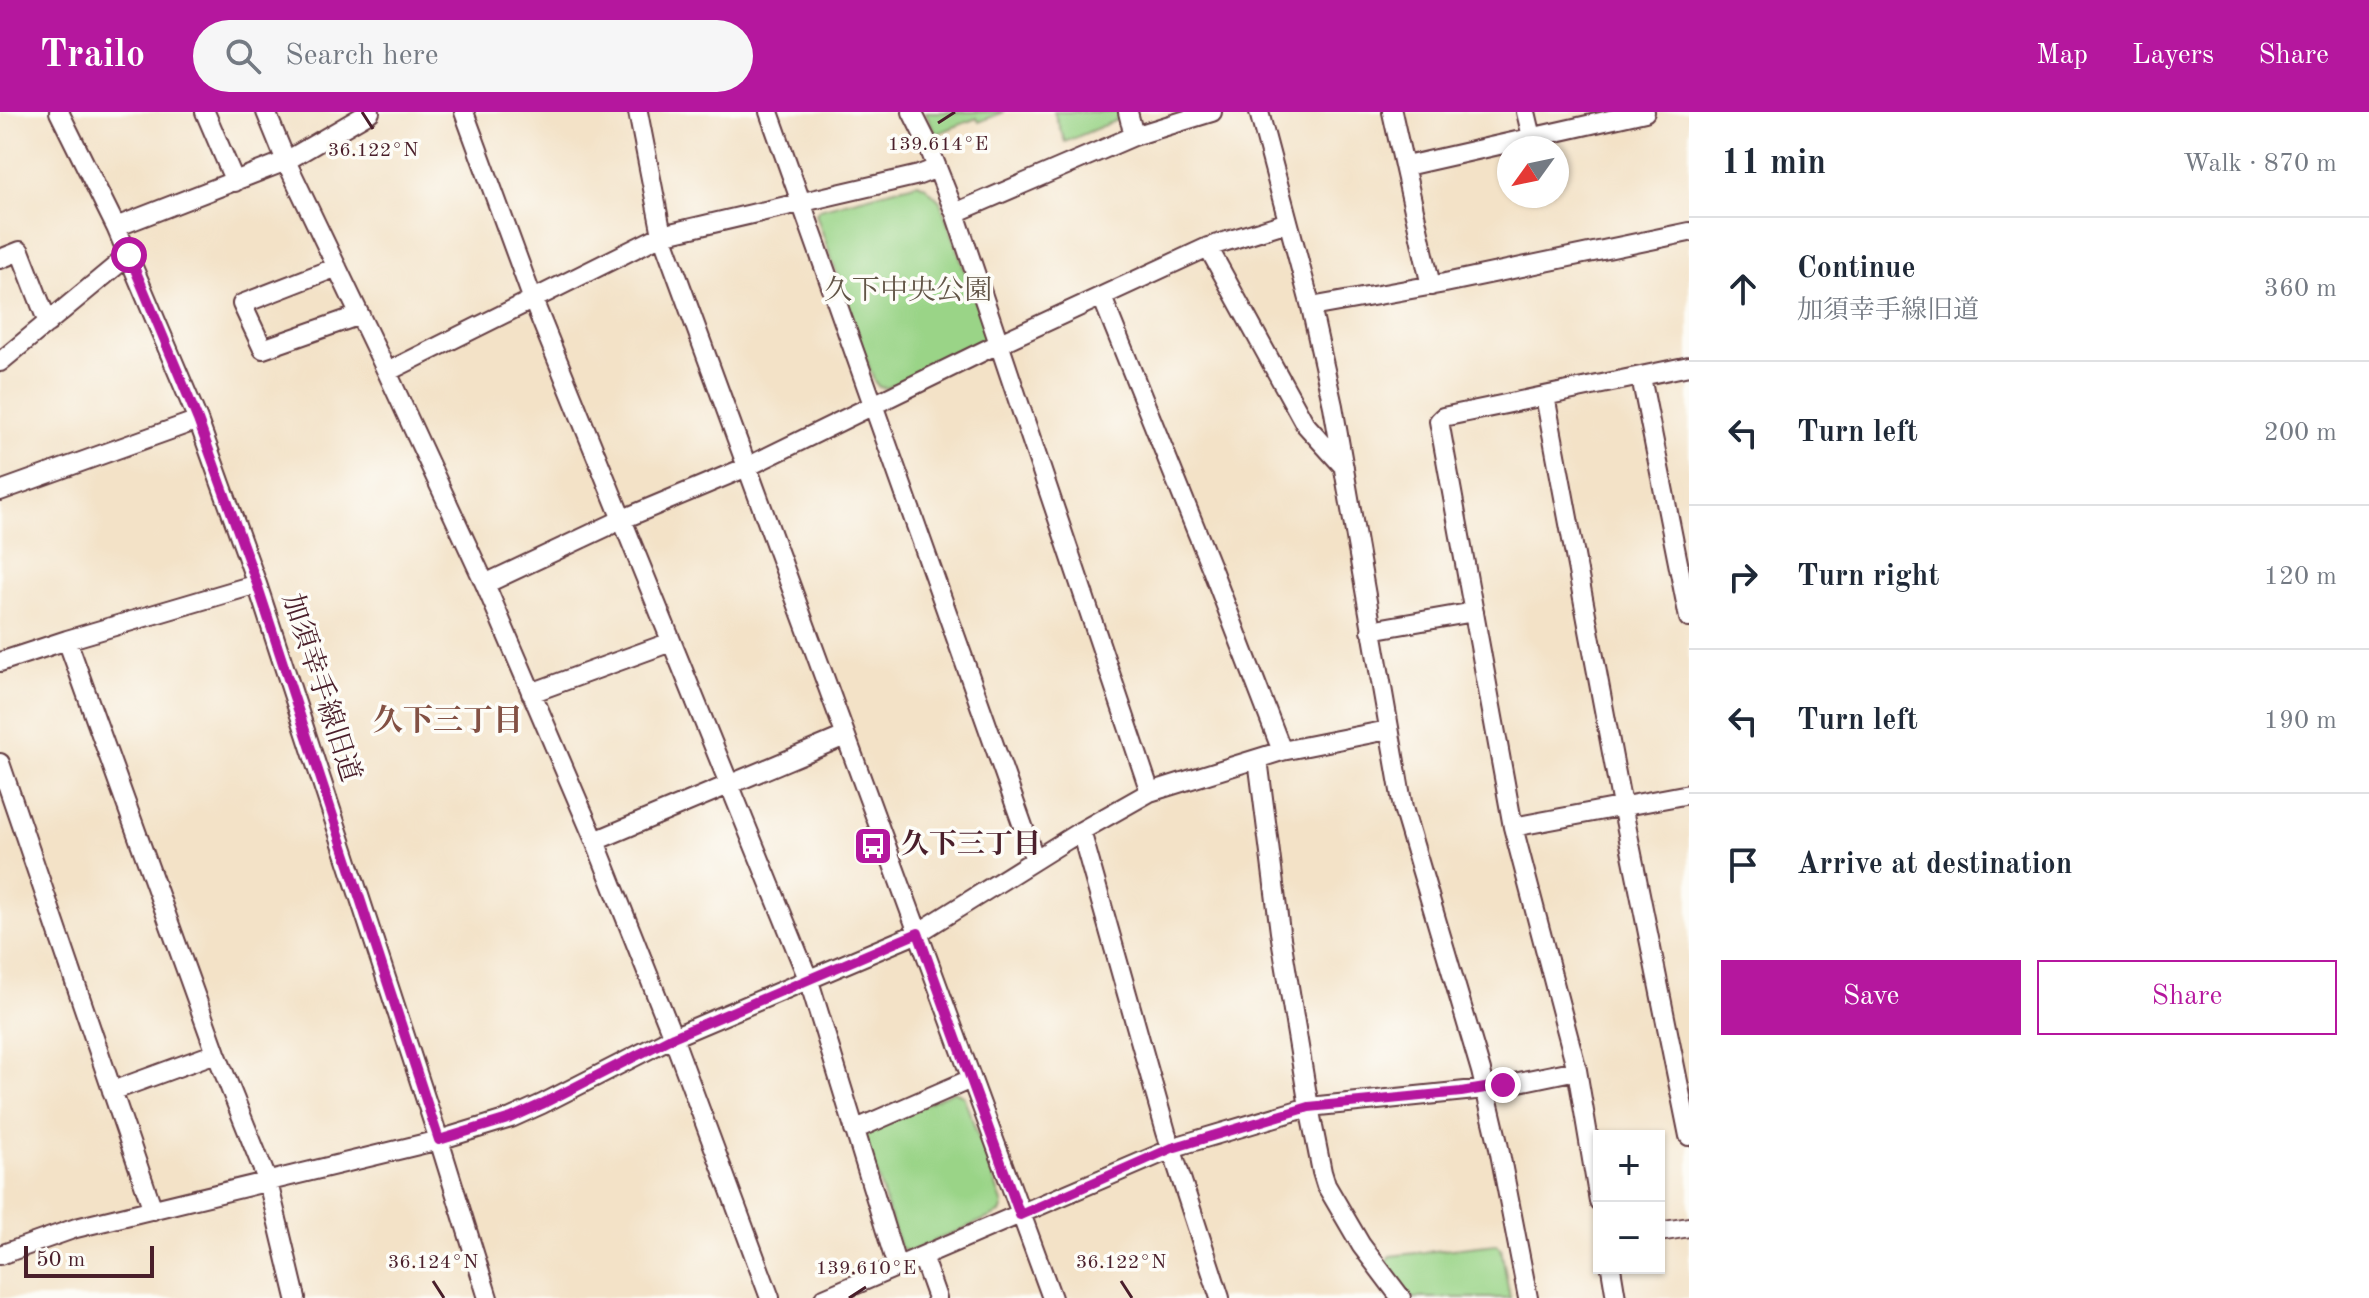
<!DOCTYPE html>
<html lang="en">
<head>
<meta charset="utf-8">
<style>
	:root { --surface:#fff; --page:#f6f6f7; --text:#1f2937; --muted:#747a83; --line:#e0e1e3; --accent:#b5179e }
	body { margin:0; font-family:"Old Standard TT","Noto Serif JP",serif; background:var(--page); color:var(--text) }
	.controls { position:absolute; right:24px; bottom:24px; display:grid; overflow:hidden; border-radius:0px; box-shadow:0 2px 6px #0004 }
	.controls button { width:72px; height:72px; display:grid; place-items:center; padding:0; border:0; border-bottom:2px solid var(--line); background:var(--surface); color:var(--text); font:40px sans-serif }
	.compass { position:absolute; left:1497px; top:24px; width:72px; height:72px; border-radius:50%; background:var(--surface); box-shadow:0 2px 6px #0004; rotate:237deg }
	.scale { position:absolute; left:24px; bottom:20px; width:130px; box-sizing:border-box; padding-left:8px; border:4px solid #4a1f2b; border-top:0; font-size:22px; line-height:28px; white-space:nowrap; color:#4a1f2b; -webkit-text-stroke:6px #fdfcf7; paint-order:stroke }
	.stop { position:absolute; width:24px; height:24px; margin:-18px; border:6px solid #b5179e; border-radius:50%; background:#fff }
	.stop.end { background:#b5179e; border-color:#fff; box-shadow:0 2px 8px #0008 }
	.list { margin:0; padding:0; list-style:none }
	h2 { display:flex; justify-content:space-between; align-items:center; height:104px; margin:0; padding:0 32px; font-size:34px }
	h2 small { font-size:26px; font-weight:400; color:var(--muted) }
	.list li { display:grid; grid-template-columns:52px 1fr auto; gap:24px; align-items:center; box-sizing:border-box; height:144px; padding:0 32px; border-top:2px solid var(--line) }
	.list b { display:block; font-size:30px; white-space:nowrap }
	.list p { margin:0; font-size:26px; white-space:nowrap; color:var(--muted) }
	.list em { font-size:26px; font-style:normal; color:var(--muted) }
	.actions { display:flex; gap:16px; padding:24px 32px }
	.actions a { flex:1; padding:18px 0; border:2px solid var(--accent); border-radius:0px; text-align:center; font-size:28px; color:var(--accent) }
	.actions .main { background:var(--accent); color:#fff }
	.icon { flex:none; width:44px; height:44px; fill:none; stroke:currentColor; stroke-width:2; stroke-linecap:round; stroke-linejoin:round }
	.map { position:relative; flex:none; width:1689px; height:1186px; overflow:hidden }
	header { display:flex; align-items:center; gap:48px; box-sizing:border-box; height:112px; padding:0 40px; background:var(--accent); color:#fff }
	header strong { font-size:38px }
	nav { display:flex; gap:44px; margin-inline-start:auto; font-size:28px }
	.search { width:560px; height:72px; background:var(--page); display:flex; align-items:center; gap:20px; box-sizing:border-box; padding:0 28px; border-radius:44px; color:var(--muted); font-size:30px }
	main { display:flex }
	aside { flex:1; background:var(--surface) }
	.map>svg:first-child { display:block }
	.green { fill:#9ad487; stroke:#727a59; stroke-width:2 }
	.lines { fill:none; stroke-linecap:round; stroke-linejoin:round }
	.minor-casing { stroke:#633c42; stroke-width:22 }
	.minor { stroke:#fff; stroke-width:18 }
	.route { stroke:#b5179e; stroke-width:10 }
	.ticks { fill:none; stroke:#4a1f2b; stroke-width:3 }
	.labels { text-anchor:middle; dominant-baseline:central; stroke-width:7; stroke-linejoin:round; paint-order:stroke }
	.park-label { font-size:28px; fill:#625547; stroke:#fdfcf7 }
	.street-label { font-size:28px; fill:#4a1f2b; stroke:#fdfcf7 }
	.poi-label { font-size:28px; font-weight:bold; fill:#4a1f2b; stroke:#fdfcf7; text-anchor:start }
	.neighbourhood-label { font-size:30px; font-weight:bold; fill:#835144; stroke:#fdfcf7 }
	.ticks-label { font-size:20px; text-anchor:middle; fill:#4a1f2b; stroke:#fdfcf7; stroke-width:7; stroke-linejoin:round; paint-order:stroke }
</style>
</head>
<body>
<header>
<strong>Trailo</strong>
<div class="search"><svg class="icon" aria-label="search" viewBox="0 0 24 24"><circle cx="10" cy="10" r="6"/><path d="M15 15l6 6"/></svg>Search here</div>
<nav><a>Map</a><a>Layers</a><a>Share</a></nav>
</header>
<main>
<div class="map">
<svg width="1689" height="1186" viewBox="0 0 1689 1186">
	<rect width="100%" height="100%" fill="#fdfcf7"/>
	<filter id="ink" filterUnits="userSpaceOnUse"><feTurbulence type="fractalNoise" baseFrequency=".0125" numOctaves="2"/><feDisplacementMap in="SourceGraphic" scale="16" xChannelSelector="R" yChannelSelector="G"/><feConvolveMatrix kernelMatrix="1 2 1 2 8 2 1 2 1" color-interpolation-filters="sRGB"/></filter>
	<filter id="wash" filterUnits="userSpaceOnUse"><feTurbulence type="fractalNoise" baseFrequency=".006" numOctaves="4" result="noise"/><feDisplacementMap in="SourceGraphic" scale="32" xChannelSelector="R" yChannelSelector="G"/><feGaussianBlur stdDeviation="1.8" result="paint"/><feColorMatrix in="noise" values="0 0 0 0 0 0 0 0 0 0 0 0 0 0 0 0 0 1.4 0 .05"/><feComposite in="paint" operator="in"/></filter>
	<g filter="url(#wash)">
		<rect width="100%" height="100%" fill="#f3e2c7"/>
		<path class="green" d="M925,0H1004L979,10L977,6L936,22Z
			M1054,0H1121L1122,6L1065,30Z
			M918,71L926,75L940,89L987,221L983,232L887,276L879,275L874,269L816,102L819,97Z
			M954,979L963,983L1003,1093L1000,1101L909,1140L900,1136L865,1025L868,1018Z
			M1496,1132L1501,1136L1510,1186H1412L1386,1151L1390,1144Z"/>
	</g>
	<g filter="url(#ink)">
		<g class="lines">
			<g class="minor-casing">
				<path id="minor" d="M59,0L116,115L198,308L257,472L439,1028L488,1186
					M205,0L235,70
					M266,0L286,49L387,260L485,472L595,729L673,925L770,1186
					M464,0L533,188L809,869L897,1155
					M638,0L662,123L1052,1186
					M769,0L1035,748
					M912,0L926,28L955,101L1150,680
					M1128,0L1134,24
					M1259,0L1311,195L1333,294L1403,696L1481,959L1498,1031L1528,1186
					M1392,0L1431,174
					M1526,0L1532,25
					M1406,54L1645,0
					M955,101L1134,24L1212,0
					M116,115L286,49L370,0
					M1208,135L1305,312L1344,355
					M0,147L20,139L48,211
					M337,155L242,192L263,237L360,203
					M1102,185L1211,455L1282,639
					M1311,195L1445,171L1689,120
					M0,250L129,143
					M387,260L662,123L919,63L937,56
					M1641,265L1689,506
					M1545,284L1620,683L1689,1024
					M0,379L198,308
					M485,472L623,407L747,355L998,232L1208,135L1288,110
					M1371,518L1474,500
					M67,528L216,941L268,1070L296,1186
					M0,550L67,528L257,472
					M531,581L671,530
					M1258,647L1280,820L1309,995L1322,1060L1326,1073L1361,1133L1401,1186
					M0,651L153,1098
					M1513,715L1689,682
					M1081,719L1166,1020L1220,1186
					M595,729L845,624
					M112,979L216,941
					M854,1018L971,967
					M1599,1089L1577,958L1513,715L1439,309L1443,305L1689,254
					M1659,1120L1689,1115
					M0,1143L76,1116L439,1028L511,1006L542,992L673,925L918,821L1081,719L1150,680L1282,639L1388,618
					M922,1144L937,1186
					M1611,1156L1616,1186
					M824,1186L1181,1033L1309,995L1485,977L1577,958"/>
			</g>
			<use href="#minor" class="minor"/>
		</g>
	</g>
	<g class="lines" filter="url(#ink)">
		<path class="route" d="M129,143L198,308L257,472L439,1028L511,1006L542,992L673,925L918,821L1020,1103L1172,1036L1309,995L1461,980L1503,973"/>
	</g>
	<path class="ticks" d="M362,0L373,17M938,11L955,0M433,1169L444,1186M1121,1169L1132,1186M849,1186L866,1175"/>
	<defs>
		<g id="bus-square" transform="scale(2)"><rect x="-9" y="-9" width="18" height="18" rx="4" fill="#b5179e" stroke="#fdfcf7"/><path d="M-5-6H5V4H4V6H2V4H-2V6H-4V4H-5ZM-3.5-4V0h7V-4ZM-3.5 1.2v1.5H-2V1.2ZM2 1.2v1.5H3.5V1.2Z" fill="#fff"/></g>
	</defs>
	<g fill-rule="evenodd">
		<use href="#bus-square" x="873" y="734"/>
	</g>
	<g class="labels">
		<g class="park-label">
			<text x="908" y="180">久下中央公園</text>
		</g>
		<g class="street-label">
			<text transform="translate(320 576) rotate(72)">加須幸手線旧道</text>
		</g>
		<g class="poi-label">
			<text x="901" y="734">久下三丁目</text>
		</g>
		<g class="neighbourhood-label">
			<text x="448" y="610">久下三丁目</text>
		</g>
	</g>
	<g class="ticks-label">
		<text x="938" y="38">139.614°E</text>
		<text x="373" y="44">36.122°N</text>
		<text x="433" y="1156">36.124°N</text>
		<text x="1121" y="1156">36.122°N</text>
		<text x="866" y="1162">139.610°E</text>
	</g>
</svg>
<div class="controls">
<button>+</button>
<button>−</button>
</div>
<svg class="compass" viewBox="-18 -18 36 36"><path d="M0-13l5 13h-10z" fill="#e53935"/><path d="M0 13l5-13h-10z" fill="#747a83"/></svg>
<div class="scale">50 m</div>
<div class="stop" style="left:129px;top:143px"></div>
<div class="stop end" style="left:1503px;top:973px"></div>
</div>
<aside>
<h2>11 min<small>Walk · 870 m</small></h2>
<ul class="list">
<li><svg class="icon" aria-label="ahead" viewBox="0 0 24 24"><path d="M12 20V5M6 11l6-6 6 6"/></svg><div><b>Continue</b><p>加須幸手線旧道</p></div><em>360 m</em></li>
<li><svg class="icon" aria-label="left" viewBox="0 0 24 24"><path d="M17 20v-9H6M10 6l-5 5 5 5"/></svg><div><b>Turn left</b></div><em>200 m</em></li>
<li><svg class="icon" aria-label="right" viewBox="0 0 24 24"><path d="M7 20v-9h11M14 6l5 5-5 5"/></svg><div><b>Turn right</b></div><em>120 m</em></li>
<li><svg class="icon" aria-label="left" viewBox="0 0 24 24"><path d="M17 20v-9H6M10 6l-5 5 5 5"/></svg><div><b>Turn left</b></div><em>190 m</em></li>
<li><svg class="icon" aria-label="arrive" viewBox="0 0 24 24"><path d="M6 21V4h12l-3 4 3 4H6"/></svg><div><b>Arrive at destination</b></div></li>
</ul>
<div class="actions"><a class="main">Save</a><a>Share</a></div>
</aside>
</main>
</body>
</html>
